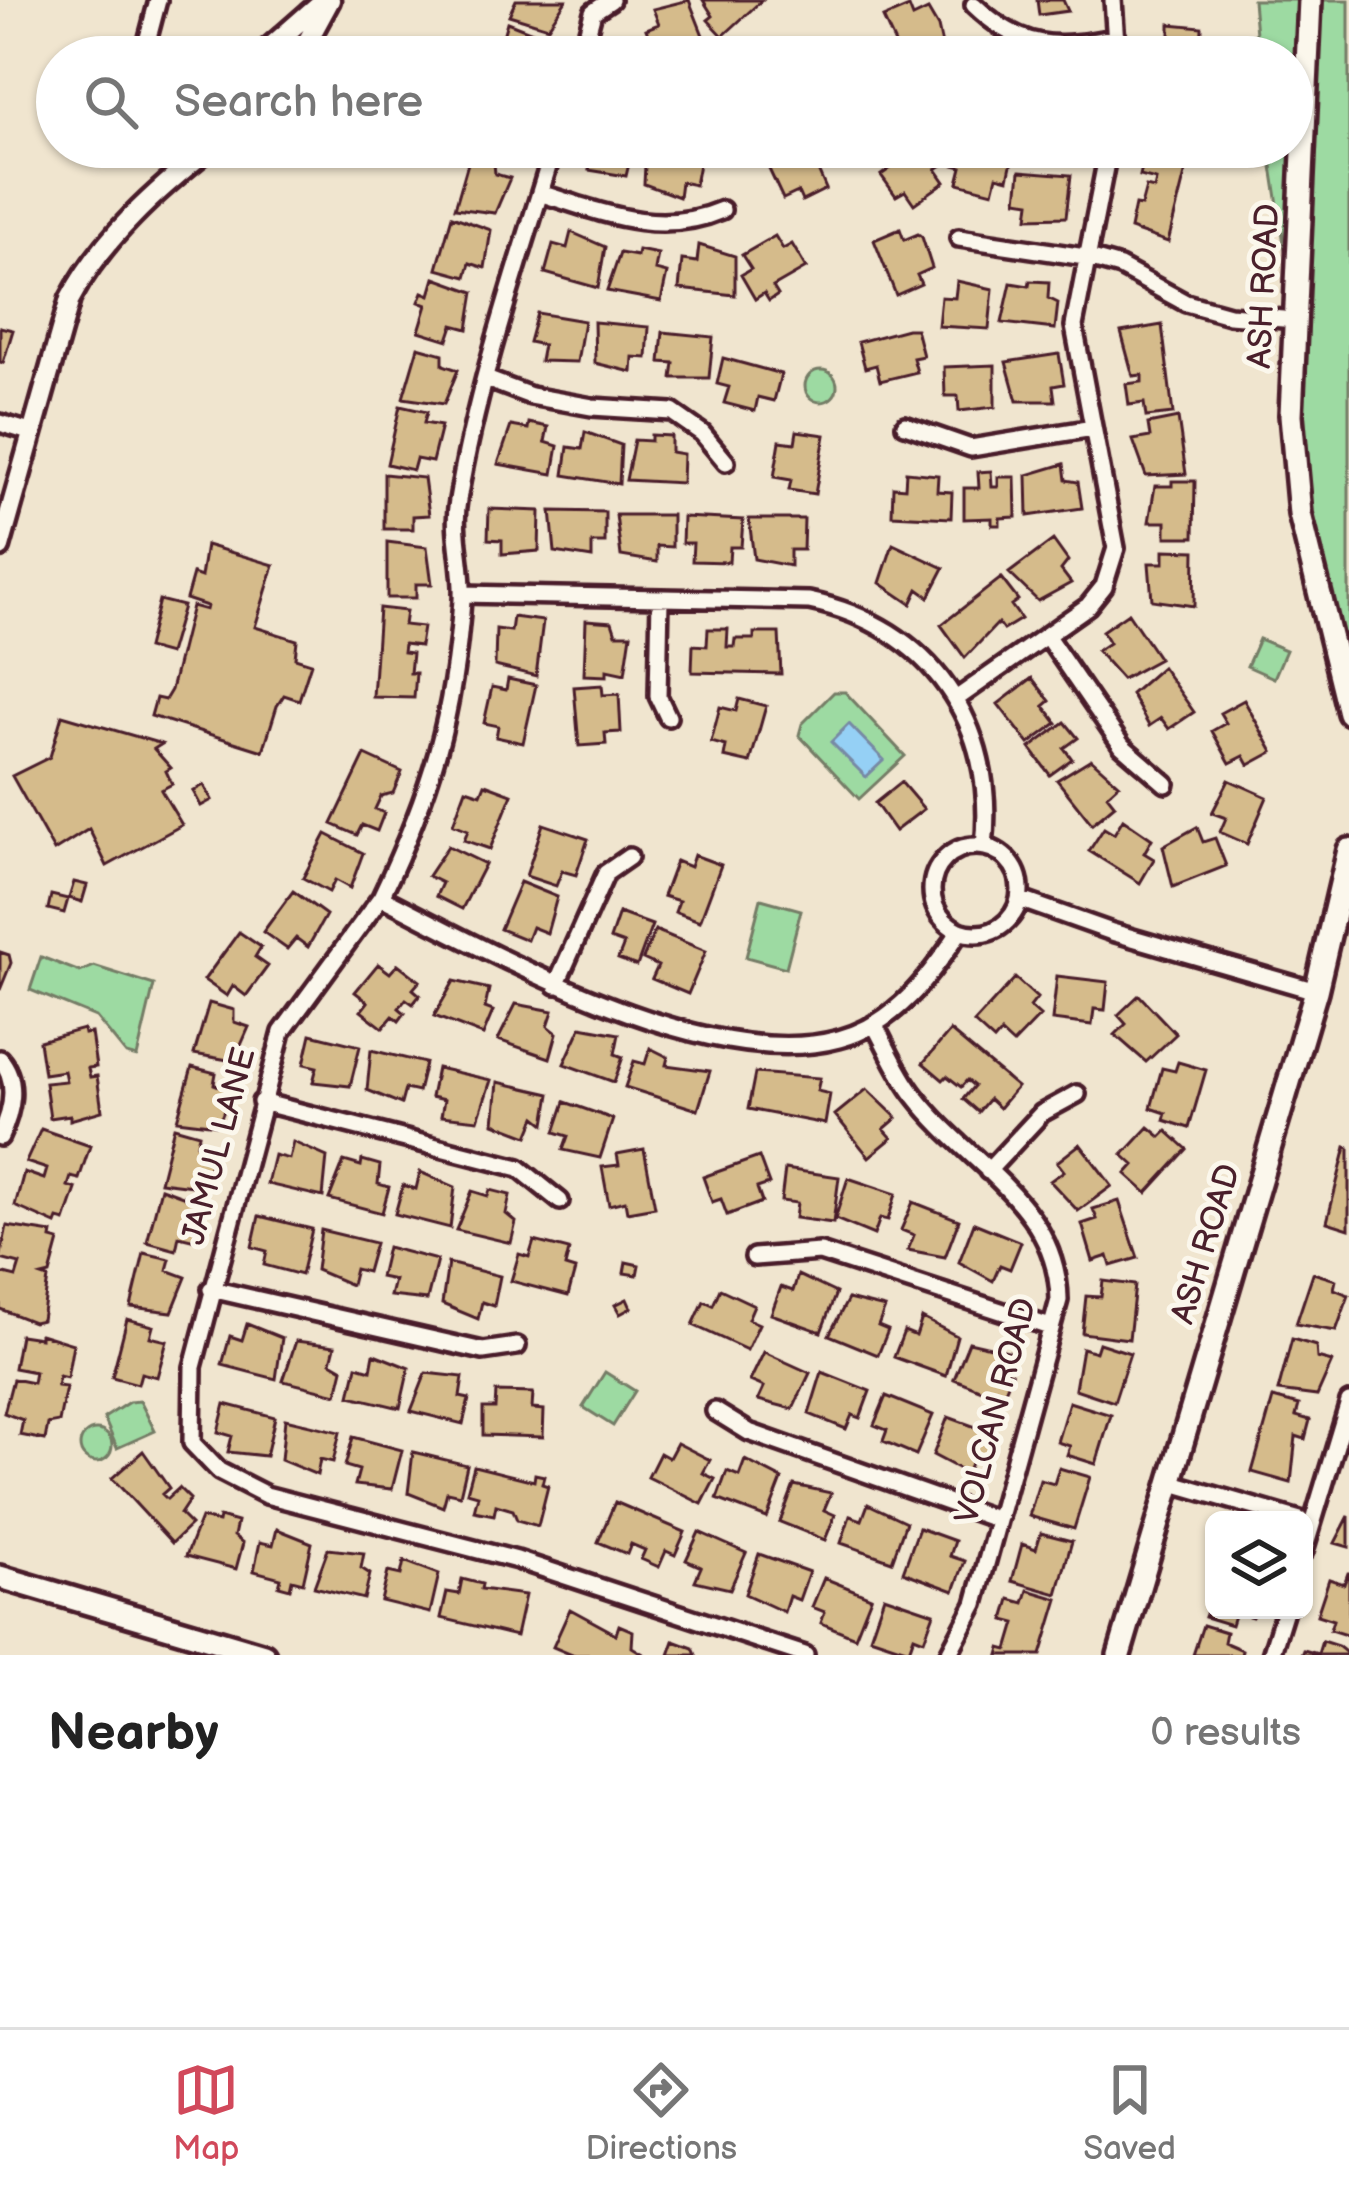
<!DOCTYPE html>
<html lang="en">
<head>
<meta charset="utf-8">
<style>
	:root { --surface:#fff; --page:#f6f6f6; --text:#222; --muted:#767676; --line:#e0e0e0; --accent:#d1495b }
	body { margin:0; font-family:"Balsamiq Sans",sans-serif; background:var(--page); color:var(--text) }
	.controls { position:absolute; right:36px; bottom:36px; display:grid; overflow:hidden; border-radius:18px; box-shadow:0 3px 9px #0004 }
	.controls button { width:108px; height:108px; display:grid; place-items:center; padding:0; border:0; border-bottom:3px solid var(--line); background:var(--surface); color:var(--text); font:60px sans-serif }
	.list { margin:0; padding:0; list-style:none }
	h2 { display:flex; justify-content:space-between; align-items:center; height:156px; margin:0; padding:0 48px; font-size:51px }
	h2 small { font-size:39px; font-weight:400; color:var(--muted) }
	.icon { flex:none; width:66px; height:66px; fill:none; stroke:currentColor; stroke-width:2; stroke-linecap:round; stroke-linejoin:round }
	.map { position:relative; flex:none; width:1349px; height:1655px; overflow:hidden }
	.search { position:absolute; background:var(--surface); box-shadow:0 3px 9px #0004; left:36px; right:36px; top:36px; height:132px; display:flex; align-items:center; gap:30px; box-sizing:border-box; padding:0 42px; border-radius:66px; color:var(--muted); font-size:45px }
	.sheet { height:372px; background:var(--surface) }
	nav { display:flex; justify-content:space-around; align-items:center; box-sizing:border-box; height:168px; border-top:3px solid var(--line); background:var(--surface); font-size:33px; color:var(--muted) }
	nav a { display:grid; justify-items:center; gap:6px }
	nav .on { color:var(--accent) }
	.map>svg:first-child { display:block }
	.green { fill:#9ddaa2; stroke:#747c66; stroke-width:3 }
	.water { fill:#95d0f5; stroke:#7789a4; stroke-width:3 }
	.building { fill:#d5bb8b; stroke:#4a1f2b; stroke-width:3 }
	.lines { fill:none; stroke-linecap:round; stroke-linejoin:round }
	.minor-casing { stroke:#4a1f2b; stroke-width:24 }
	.tertiary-casing { stroke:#4a1f2b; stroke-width:27 }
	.secondary-casing { stroke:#4a1f2b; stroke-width:30 }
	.minor { stroke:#fbf7ec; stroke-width:15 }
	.tertiary { stroke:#fbf7ec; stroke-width:18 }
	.secondary { stroke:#fbf7ec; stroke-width:21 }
	.labels { text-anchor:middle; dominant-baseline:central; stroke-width:10; stroke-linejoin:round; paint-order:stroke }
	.street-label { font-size:33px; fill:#4a1f2b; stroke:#fbf7ec }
</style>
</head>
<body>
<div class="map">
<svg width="1349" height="1655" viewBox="0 0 1349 1655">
	<rect width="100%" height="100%" fill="#f0e5cf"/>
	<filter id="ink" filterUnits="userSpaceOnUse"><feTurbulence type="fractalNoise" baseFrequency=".00833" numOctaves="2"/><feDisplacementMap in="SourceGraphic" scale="24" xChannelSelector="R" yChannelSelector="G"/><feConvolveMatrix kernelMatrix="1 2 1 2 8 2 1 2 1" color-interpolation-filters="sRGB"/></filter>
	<g filter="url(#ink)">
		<path class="green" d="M1253,0H1349V713L1300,514L1296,320L1269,147H1292V57H1258Z
			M805 386a16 16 0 1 1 32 0a16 16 0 1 1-32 0Z
			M1259,639L1286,650L1274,678L1247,666Z
			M834,692H845L905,756L859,799L799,735L802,724Z
			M761,899L801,910L786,968L746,957Z
			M41,957L80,972L94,966L154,985L137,1057L126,1054L96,1017L30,990Z
			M605,1372L635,1391L613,1426L583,1407Z
			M140,1401L155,1431L117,1448L104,1418L129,1402Z
			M80 1446a16 16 0 1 1 32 0a16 16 0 1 1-32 0Z"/>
		<path class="water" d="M849,724L884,760L866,777L831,742Z"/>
		<path class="building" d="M516,0H566L548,27L509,15Z
			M689,0L704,38L657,57L646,29L659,24L653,9Z
			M703,0H762L723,36L708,20L713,16Z
			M1037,0H1063L1068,11L1039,15Z
			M909,7L913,17L928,10L938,27L942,45L928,51L930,57H901L883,18Z
			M507,22L545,37L540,55L545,57H497Z
			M1170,24L1202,27L1201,57H1155V36L1170,37Z
			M581,147H633L626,176L589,170L593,155L580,152Z
			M646,147L701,153L695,185L681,182L679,197L644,184Z
			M721,147H756L755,158L720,154Z
			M808,147L826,189L802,201L798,192L783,199L767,165L781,159L777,147Z
			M921,147H934L945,163L936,169L945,182L914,204L905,191L896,196L881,175Z
			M955,147L1014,151L1008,179L997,176L993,192L958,183L962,167L950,164Z
			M1164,148L1190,154L1168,242L1130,229L1135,205L1141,206L1146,187L1154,189L1156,180L1140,176L1144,158L1160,161Z
			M470,156L494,163L495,174L510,178L495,213L455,208Z
			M1020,171L1071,175L1066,217L1028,218L1030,202L1017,200Z
			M452,216L491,230L485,268L470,263L466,277L437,269Z
			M900,229L904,240L918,234L922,237L932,268L917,275L921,284L896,295L874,240Z
			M571,232L605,247L598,288L545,273L553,244L567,248Z
			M775,236L783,249L792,244L806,268L773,287L778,295L769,301L764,293L755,299L741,275L751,269L742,255Z
			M699,245L735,256V295L679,289L682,260L697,262Z
			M638,250L658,254L655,270L667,273L661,301L607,291L620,253L637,256Z
			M435,278L474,292L468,329L453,325L448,340L419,331L427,305L419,302L423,292L430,295Z
			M957,281L993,289L989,329L938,326L941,297L955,298Z
			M1030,281L1049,282L1048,298L1058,303L1055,329L1002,323L1011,283L1029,286Z
			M537,313L584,321L577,362L540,361L543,345L529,342Z
			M594,322L649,327L647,358L633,357L632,372L595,363Z
			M1162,325L1173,414L1146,417L1144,403L1129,405L1126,384L1142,382V375L1133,376L1121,332Z
			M0,327L13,330L3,363L0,362Z
			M907,329H916L923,356L913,358L917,372L880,381L876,365L865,368L858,342Z
			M663,332L713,337L709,378H672L674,363L660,362Z
			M418,347L443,354V365L458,370L444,404L403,398Z
			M1059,354L1064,384L1053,386L1055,401H1017L1006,362Z
			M723,358L781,374L774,401L758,397L755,411L724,403L729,387L717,384Z
			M995,365V407L959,411L958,396H945L944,367Z
			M400,406L427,412L424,423L441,426L432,462L416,459L413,470L387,464Z
			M1178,418L1186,474L1146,476L1133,440L1150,437L1148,424Z
			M529,423L548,427L545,442L558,446L553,474L498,464L511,426L528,429Z
			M797,431L825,435L815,494L789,490L791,480L774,477L780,441L795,443Z
			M585,432L621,445L619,484L564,475L568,447L582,449Z
			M651,435L671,436V452L683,454L682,483L626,480L634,440L651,441Z
			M1064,464L1066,480L1078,482L1082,508L1028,516L1027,475Z
			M991,471L992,487H998V477H1015L1016,517L1000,518V525H992V518L964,519V488H979L978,472Z
			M906,472L938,475L937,491L952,492L951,518L892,515L893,487L905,488Z
			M384,474L424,478L429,515L413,516V529H384Z
			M1172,481H1195L1194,537H1166V522H1149L1155,486H1172Z
			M489,509L540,511L539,551L502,554V540L488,539Z
			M551,511L605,512V543H592V558L555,552Z
			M616,515H672V547L657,546V562L621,556Z
			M683,517L743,520L741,547H730L729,562L692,561L693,543H682Z
			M749,519H804L803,550H790V566L754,559Z
			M1053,540L1068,561L1061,570L1071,583L1038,601L1009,573Z
			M387,542L427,547L432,584H416V598H387Z
			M893,544L944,568L929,597L918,589L911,604L880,583Z
			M206,545L274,565L255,627L297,640L295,658L311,663L299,700L284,695L277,706L263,751L151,716L156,698L165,700L171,690L192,606L206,610L207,606L186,599L193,574L201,577Z
			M1164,550L1195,551L1194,606L1152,600L1149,563H1164Z
			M1001,578L1018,600L1011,605L1021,619L1003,630L998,623L965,658L941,625Z
			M159,600L183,606L169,654L147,648Z
			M379,608L406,611L404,625L423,627L420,646L404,644L403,652L412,653L410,673H416L414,698L373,697Z
			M1128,613L1159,659L1122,679L1097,651L1109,643L1102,631Z
			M513,617L543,621L536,676L495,666L496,629L511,631Z
			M586,620L612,622L616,634H631L625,674L607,670V676L584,675Z
			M708,629H728L727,647H734L735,639H754V633H779L781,674L692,672L693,645L707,646Z
			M1162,667L1194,712L1169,729L1161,718L1149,726L1131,694Z
			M1032,678L1050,701L1044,706L1057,723L1029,744L998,704Z
			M508,679L536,685L523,743L496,737L498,726L484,723L492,687L506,690Z
			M602,685L603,695L619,694L621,732L605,733L606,744L579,746L574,687Z
			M739,699L766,706L750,763L724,757L726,746L711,742L720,707L736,711Z
			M1244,700L1273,752L1249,765L1244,756L1230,763L1212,731L1226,723L1220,713Z
			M62,715L162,744L154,749L171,768L166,771L172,784L161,790L182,825L107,866L89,829L54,851L12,776L50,757Z
			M1065,722L1078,738L1064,748L1072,759L1050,775L1030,748Z
			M365,755L402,772L393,793L381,796L375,809L384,813L377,831L362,825L357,835L332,824Z
			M1091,759L1119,784L1107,795L1115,805L1092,824L1057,780Z
			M1229,780L1267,797L1247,844L1220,832L1226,818L1212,813Z
			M901,782L924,809L895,831L875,803Z
			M485,784L512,794L490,849L464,840L468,830L453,824L466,789L481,794Z
			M204,785L212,800L201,806L193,791Z
			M1123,819L1152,839L1144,853L1154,859L1140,883L1089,851L1104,828L1114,834Z
			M543,824L588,839L576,875L562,871L556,886L526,876Z
			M1197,827L1203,842L1215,838L1226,866L1173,887L1163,846Z
			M326,834L363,853L350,888L335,880L329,892L303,878Z
			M448,846L485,864L462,909L436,896L442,883L428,876Z
			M694,855L721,865L700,921L675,912L679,901L663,896L676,861L690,867Z
			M74,882L87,885L82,902L69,898Z
			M520,882L557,897L547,933L532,927L527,940L500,929Z
			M293,891L326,915L308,947L296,938L287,949L263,932Z
			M51,895L68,899L64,913L48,909Z
			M619,913L652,925L637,966L618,959L624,944L610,939Z
			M655,930L706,951L688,994L652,979L658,966L643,959Z
			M239,932L261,947L255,957L268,966L246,996L233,986L227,996L204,980Z
			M0,952L9,955L11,963L0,990Z
			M378,964L390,973L398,964L420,981L413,989L420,995L413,1004L406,999L399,1008L405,1013L399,1021L393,1016L383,1028L361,1011L368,1002L355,992Z
			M1057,976L1108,982L1105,1010L1094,1009L1092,1025L1052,1020Z
			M1015,978L1037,998L1030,1007L1040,1016L1013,1044L1001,1033L994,1041L974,1023Z
			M454,981L489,989L485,1008L493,1011L483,1035L434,1016Z
			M1139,995L1176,1034L1146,1062L1115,1035L1126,1024L1118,1015Z
			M209,1003L234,1010V1022L249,1027L234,1061L194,1054Z
			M516,1004L553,1011L548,1026L557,1033L550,1058L498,1040Z
			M581,1027L619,1034L615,1054L623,1057L614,1082L564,1064Z
			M83,1029L84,1034L91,1033L96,1067L88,1068L90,1077L97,1076L102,1111L70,1120V1115L50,1118L45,1083L66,1081L64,1071L44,1074L39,1041Z
			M950,1031L1017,1087L999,1108L989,1099L978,1112L963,1099L974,1086L967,1080L961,1087L947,1076L943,1080L923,1063Z
			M311,1034L360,1046L350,1086L313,1082L317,1067L304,1064Z
			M650,1048L668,1057L666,1065L710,1071L698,1110L625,1087L634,1061L645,1064Z
			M371,1050L425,1063L418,1092L405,1089L401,1104L367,1090Z
			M1178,1062L1206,1070L1189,1128L1164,1120L1166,1113L1151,1108L1162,1068L1175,1071Z
			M192,1067L216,1073L214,1084L232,1091L218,1125L177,1120Z
			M437,1068L491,1080L478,1120L441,1116L444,1100L431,1097Z
			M755,1073L820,1078L817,1091L830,1094L825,1124L748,1109Z
			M498,1082L550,1094L545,1124L536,1117L528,1136L494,1123Z
			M867,1089L897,1118L884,1129L892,1138L869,1157L835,1115Z
			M565,1102L613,1119L600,1158L563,1150L568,1136L555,1132Z
			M174,1127L199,1134L197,1144L215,1152L201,1187L160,1182Z
			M1149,1127L1161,1137L1167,1131L1187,1149L1147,1193L1126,1174L1134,1165L1123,1155Z
			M41,1129L90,1146L79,1179L71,1177L68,1186L76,1189L65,1221L58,1219L56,1224L15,1206L24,1172L44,1179L47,1169L26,1162Z
			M293,1142L327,1157L323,1197L267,1184L274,1155L289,1159Z
			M1080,1144L1112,1186L1078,1211L1050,1181L1064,1171L1057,1162Z
			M1346,1147L1349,1148V1229L1327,1222Z
			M644,1149L655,1207L627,1212L625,1201L609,1205L602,1167L619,1165L617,1154Z
			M759,1157L769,1184L757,1188L762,1202L727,1215L721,1199L712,1202L703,1177Z
			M362,1160L380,1165L378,1184L389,1187L382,1213L329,1199L344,1161L361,1166Z
			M785,1169L839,1177L833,1223L795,1218L797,1203L781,1201Z
			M420,1172L455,1187L450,1228L395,1214L403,1185L416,1189Z
			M848,1178L896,1194L888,1220L880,1218L874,1235L835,1219Z
			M161,1188L199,1202L195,1240L179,1236L176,1250L147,1242Z
			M490,1190L510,1195L506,1214L516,1222L511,1243L456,1230L472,1191L488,1196Z
			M1119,1201L1138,1258L1111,1266L1108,1256L1093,1261L1082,1224L1097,1219L1093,1209Z
			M913,1202L959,1220L945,1257L908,1250L914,1235L901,1230Z
			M259,1216L312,1229L301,1275L264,1265L267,1251L252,1247Z
			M974,1223L1021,1242L1010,1269L1000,1265L993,1281L959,1262Z
			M7,1226L52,1233L51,1239L59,1241L50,1274L42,1276L48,1278L42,1320L33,1322L0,1309V1273L16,1277L20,1264L0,1259Z
			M321,1230L375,1243L367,1272L355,1269L351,1285L316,1270Z
			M534,1241L569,1250L565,1267L575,1270L568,1296L511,1281L519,1254L529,1257Z
			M387,1247L437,1260L427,1300L390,1296L394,1280L380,1277Z
			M144,1253L170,1259L167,1270L186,1277L172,1312L131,1307Z
			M626,1262L639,1265L637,1275L624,1273Z
			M448,1263L500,1276L494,1306L482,1302L478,1319L442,1304Z
			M1313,1273L1336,1280L1334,1289L1349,1295L1336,1331L1296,1324Z
			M798,1275L836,1293L821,1332L771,1314L781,1287L793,1291Z
			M1103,1281L1135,1285L1129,1339L1082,1333L1086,1296L1101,1297Z
			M720,1289L754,1305L748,1319L759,1324L747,1350L693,1325L704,1301L713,1305Z
			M627,1299L631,1308L620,1314L615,1305Z
			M848,1299L885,1308L878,1326L888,1330L878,1355L829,1335Z
			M922,1318L957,1336L946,1376L894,1357L904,1331L916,1336Z
			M127,1319L153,1326L150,1337L167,1341L157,1377L141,1373L138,1384L112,1377Z
			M247,1324L282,1338L276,1379L222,1365L230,1336L242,1340Z
			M40,1334L73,1344L67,1378L59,1376L57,1386L66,1387L59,1422L48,1424L45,1440L20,1435L23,1420L4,1413L13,1379L33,1383L35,1372L14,1368L20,1335L40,1338Z
			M1292,1339L1316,1346L1317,1358L1332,1362L1317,1396L1278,1391Z
			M296,1341L335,1346L331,1362L343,1369L337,1394L283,1381Z
			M969,1342L1008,1351L1002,1369L1012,1373L1002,1398L954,1379Z
			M1099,1343L1130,1353L1114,1402L1075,1389L1082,1348L1096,1352Z
			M764,1352L810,1373L793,1409L758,1400L764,1387L750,1381Z
			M374,1354L409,1368L400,1408L350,1396L357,1366L371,1370Z
			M822,1372L870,1391L860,1418L852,1415L846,1429L809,1414Z
			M426,1373L463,1377L460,1397L469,1399L463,1424L411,1411Z
			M496,1392L533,1393L532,1409L544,1410L543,1437L483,1435V1408H495Z
			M886,1396L933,1415L916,1455L883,1441L887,1430L874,1425Z
			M1273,1398L1299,1405L1296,1416L1310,1420L1305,1439L1296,1436L1291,1483L1252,1472Z
			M1069,1402L1111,1415L1096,1464L1067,1455L1070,1446L1057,1442Z
			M225,1404L275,1417L266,1456L228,1452L232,1436L218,1432Z
			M948,1417L995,1434L984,1461L973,1458L967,1473L933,1455Z
			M285,1419L340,1432L333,1462L320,1459L317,1475L281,1460Z
			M353,1437L402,1450L392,1489L355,1485L359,1470L345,1466Z
			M677,1443L710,1460L703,1473L715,1479L702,1504L648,1477L660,1453L669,1458Z
			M143,1451L169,1488L162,1494L167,1499L179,1488L190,1499L180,1514L191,1525L172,1543L112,1478Z
			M413,1452L467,1465L460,1495L447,1492L443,1507L408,1493Z
			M745,1460L782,1479L767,1518L717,1499L727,1471L739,1476Z
			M474,1466L534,1481L535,1474L544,1476L542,1484L548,1486L538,1526L517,1520L513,1510L496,1505L494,1515L474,1511L478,1495L467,1492Z
			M1059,1468L1090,1477L1074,1529L1029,1516L1040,1480L1054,1484Z
			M794,1485L831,1493L824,1510L835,1515L825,1540L780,1522Z
			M615,1502L685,1532L675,1555L666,1551L659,1567L641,1559L645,1550L631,1544L627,1554L598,1542Z
			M868,1504L906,1522L892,1561L841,1543L850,1516L862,1520Z
			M1349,1516V1547L1335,1543Z
			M219,1517L237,1522L234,1536L243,1543L236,1569L186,1556L201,1518L218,1522Z
			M919,1528L955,1541L950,1556L965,1561L954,1591L903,1572Z
			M277,1529L312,1543L303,1583L292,1580L290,1589L279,1586L281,1578L254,1571L260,1542L273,1545Z
			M699,1532L746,1553L730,1589L695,1581L701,1567L686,1560Z
			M1041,1533L1072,1541L1057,1594L1012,1581L1022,1544L1036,1549Z
			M328,1549L364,1553L361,1568L370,1574L364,1599L314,1587Z
			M759,1554L809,1572L799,1600L789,1596L784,1612L745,1594Z
			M404,1561L439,1574L430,1613L381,1601L388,1572L401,1575Z
			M1348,1573H1349V1636L1330,1630L1333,1620L1317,1615L1329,1579L1344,1584Z
			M824,1578L871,1597L855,1637L821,1623L825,1612L812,1607Z
			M462,1579L482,1584L481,1589L525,1595L516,1636L441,1618L447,1592L459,1594Z
			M1028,1590L1058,1599L1041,1655H999L1001,1648L1008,1650L1016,1623L1004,1620L1010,1599L1024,1603Z
			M1214,1591V1610H1255L1252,1617L1235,1612L1231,1625L1205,1617Z
			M884,1596L934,1613L924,1640L914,1636L909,1650L870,1637Z
			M570,1609L616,1634L619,1625L633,1631L632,1647L645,1655H572L553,1647Z
			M1203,1625L1226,1632L1224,1642L1242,1650L1241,1655H1193Z
			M674,1641L693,1648L696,1655H669Z
			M1322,1641L1338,1646L1349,1655H1302L1304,1650L1318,1654Z"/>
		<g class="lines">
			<g class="minor-casing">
				<path id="minor" d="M1113,0L1117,57
					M974,5C1021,50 1056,50 1117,37
					M145,49L191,57
					M143,57L158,0
					M581,57L593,12L611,0
					M540,193C603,213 659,237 722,210
					M959,238L1085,257L1120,267L1186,303L1229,315L1296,320
					M486,379L531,396L592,407L672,412L702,433L726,462
					M0,423L33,433
					M905,425L971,448L1093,428
					M462,594L809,601C930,626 998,724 984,846
					M660,598L658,696L668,717
					M1048,638L1122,746L1166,784
					M956,699L1088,606L1104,586L1116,548L1074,326L1109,147
					M932 890a44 44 0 1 1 88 0a44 44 0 1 1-88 0Z
					M381,897C431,792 454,717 462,600C464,567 452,532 458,500C478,380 519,263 554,147
					M1019,899L1112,932L1316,991
					M556,985L606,873L629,857
					M874,1024C887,1047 898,1075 915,1096C967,1164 1058,1204 1059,1300L975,1604L948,1655
					M0,1059C19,1081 12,1112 0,1137
					M261,1102L519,1168L560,1201
					M988,1171L1042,1113L1077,1094
					M754,1257L820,1252L1050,1327
					M211,1289L483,1351L517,1346
					M715,1411L749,1432L998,1520
					M1169,1482L1300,1520
					M1304,1551L1349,1402
					M805,1655L517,1560L266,1495L219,1471L192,1443L193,1367L282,1032L381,897C498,956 708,1075 839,1039C896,1024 930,976 960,931
					M1271,1655L1285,1610"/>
			</g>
			<g class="tertiary-casing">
				<path id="tertiary" d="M259,57L324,0
					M299,57L330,0
					M0,547L70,299C102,238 158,189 211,147"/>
			</g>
			<g class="secondary-casing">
				<path id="secondary" d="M1310,0L1291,415L1300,514L1349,713
					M0,1577L264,1655
					M1119,1655L1316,991L1349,850"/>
			</g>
			<use href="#minor" class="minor"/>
			<use href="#tertiary" class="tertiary"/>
			<use href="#secondary" class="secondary"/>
		</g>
	</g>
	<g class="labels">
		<g class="street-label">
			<text transform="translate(1264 286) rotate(-87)">ASH ROAD</text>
			<text transform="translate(219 1146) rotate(-75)">JAMUL LANE</text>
			<text transform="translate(1206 1244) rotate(-73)">ASH ROAD</text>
			<text transform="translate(996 1411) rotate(-75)">VOLCAN ROAD</text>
		</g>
	</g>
</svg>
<div class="controls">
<button><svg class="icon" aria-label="layers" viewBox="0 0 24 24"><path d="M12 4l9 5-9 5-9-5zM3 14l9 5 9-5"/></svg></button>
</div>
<div class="search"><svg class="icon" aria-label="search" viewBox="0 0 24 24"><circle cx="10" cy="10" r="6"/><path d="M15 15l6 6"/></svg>Search here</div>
</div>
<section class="sheet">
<h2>Nearby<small>0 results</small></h2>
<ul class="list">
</ul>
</section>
<nav>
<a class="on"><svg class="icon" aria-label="map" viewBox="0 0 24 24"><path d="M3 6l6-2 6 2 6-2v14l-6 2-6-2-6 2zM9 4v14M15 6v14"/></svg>Map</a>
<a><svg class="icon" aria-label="directions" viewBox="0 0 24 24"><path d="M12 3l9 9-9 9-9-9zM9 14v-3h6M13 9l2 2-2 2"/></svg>Directions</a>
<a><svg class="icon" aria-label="saved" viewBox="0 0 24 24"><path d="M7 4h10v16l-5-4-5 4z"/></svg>Saved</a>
</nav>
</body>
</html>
